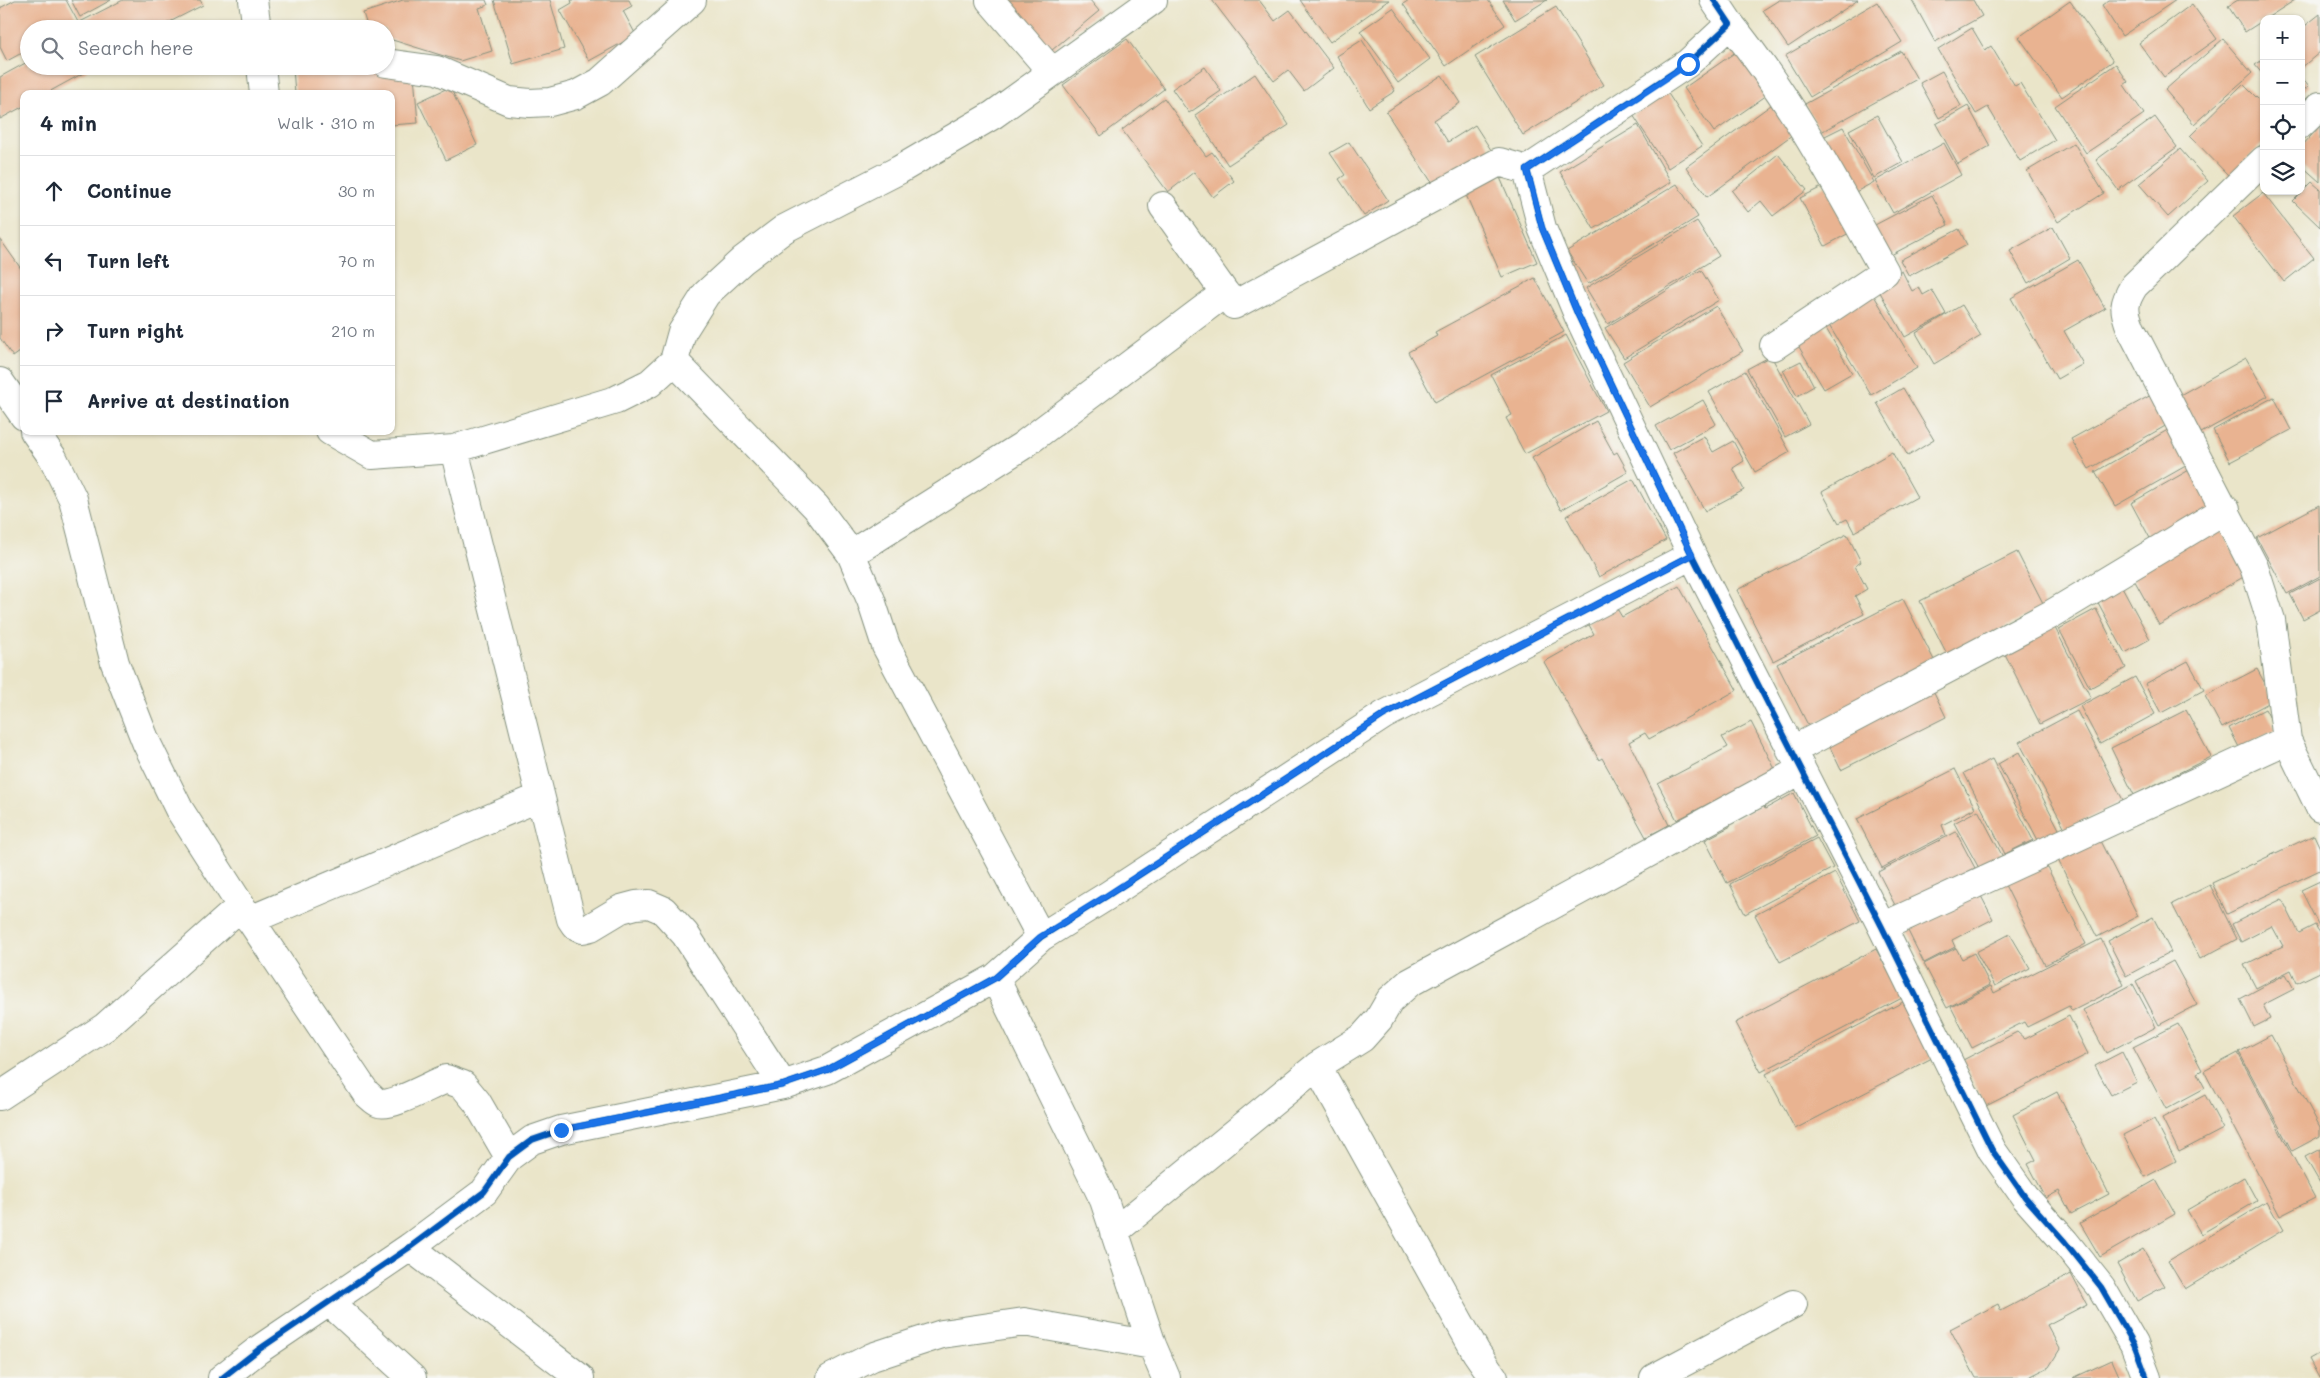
<!DOCTYPE html>
<html lang="en">
<head>
<meta charset="utf-8">
<style>
	:root { --surface:#fff; --page:#f6f6f7; --text:#1f2937; --muted:#747a83; --line:#e0e1e3 }
	body { margin:0; font-family:Mali,sans-serif; background:var(--page); color:var(--text) }
	.controls { position:absolute; right:15px; top:15px; display:grid; overflow:hidden; border-radius:10px; box-shadow:0 1px 4px #0004 }
	.controls button { width:45px; height:45px; display:grid; place-items:center; padding:0; border:0; border-bottom:1px solid var(--line); background:var(--surface); color:var(--text); font:25px sans-serif }
	.stop { position:absolute; width:15px; height:15px; margin:-11px; border:4px solid #1a73e8; border-radius:50%; background:#fff }
	.stop.end { background:#1a73e8; border-color:#fff; box-shadow:0 1px 5px #0008 }
	.list { margin:0; padding:0; list-style:none }
	h2 { display:flex; justify-content:space-between; align-items:center; height:65px; margin:0; padding:0 20px; font-size:21px }
	h2 small { font-size:16px; font-weight:400; color:var(--muted) }
	.list li { display:grid; grid-template-columns:32px 1fr auto; gap:15px; align-items:center; box-sizing:border-box; height:70px; padding:0 20px; border-top:1px solid var(--line) }
	.list b { display:block; font-size:19px; white-space:nowrap }
	.list em { font-size:16px; font-style:normal; color:var(--muted) }
	.icon { flex:none; width:28px; height:28px; fill:none; stroke:currentColor; stroke-width:2; stroke-linecap:round; stroke-linejoin:round }
	.map { position:relative; flex:none; width:2320px; height:1378px; overflow:hidden }
	.search { position:absolute; background:var(--surface); box-shadow:0 1px 4px #0004; left:20px; top:20px; width:375px; height:55px; display:flex; align-items:center; gap:12px; box-sizing:border-box; padding:0 18px; border-radius:28px; color:var(--muted); font-size:19px }
	.panel { position:absolute; background:var(--surface); box-shadow:0 1px 4px #0004; left:20px; top:90px; width:375px; height:345px; border-radius:10px }
	.map>svg:first-child { display:block }
	.building { fill:#e9b391 }
	.lines { fill:none; stroke-linecap:round; stroke-linejoin:round }
	.minor-casing { stroke:#84917e; stroke-width:30 }
	.minor { stroke:#fff; stroke-width:28 }
	.cycleway-casing { stroke:#f6f6f2; stroke-width:9 }
	.cycleway { stroke:#0057b8; stroke-width:6 }
	.route { stroke:#1a73e8; stroke-width:6 }
</style>
</head>
<body>
<div class="map">
<svg width="2320" height="1378" viewBox="0 0 2320 1378">
	<rect width="100%" height="100%" fill="#f6f6f2"/>
	<filter id="ink" filterUnits="userSpaceOnUse"><feTurbulence type="fractalNoise" baseFrequency=".02" numOctaves="2"/><feDisplacementMap in="SourceGraphic" scale="10" xChannelSelector="R" yChannelSelector="G"/><feConvolveMatrix kernelMatrix="1 2 1 2 8 2 1 2 1" color-interpolation-filters="sRGB"/></filter>
	<filter id="wash" filterUnits="userSpaceOnUse"><feTurbulence type="fractalNoise" baseFrequency=".0096" numOctaves="4" result="noise"/><feDisplacementMap in="SourceGraphic" scale="20" xChannelSelector="R" yChannelSelector="G"/><feGaussianBlur stdDeviation="1.12" result="paint"/><feColorMatrix in="noise" values="0 0 0 0 0 0 0 0 0 0 0 0 0 0 0 0 0 1.4 0 .05"/><feComposite in="paint" operator="in"/></filter>
	<g filter="url(#wash)">
		<rect width="100%" height="100%" fill="#eae5c9"/>
		<g id="blocks">
			<path class="building" d="M15,0H66L78,22L67,29H29V49L7,61L0,47V8Z
				M71,0H111L80,17Z
				M123,0H200L203,5L156,29H83L80,22Z
				M403,0H486L488,5L479,8L492,51L460,61L386,38V29H368L363,13Z
				M494,0H550L564,49L513,64Z
				M571,0H629L632,6L623,11L636,35L589,61L560,10L572,3Z
				M999,0H1090L1099,11L1046,55Z
				M1212,0H1259L1275,21L1290,10L1334,68L1304,91L1288,70L1274,81Z
				M1300,0H1389L1330,42Z
				M1409,0H1488L1505,25L1446,66L1403,4Z
				M1503,0H1547L1515,20Z
				M1779,0H1858L1788,47L1763,10Z
				M1912,0H1973L1982,16L1935,42Z
				M2109,0H2176L2122,36L2102,5Z
				M2238,0H2295L2245,32L2228,6Z
				M2070,1L2113,61L2062,97L2019,37Z
				M1877,2L1902,42L1810,97L1785,56Z
				M2192,4L2217,39L2164,77L2139,43Z
				M1556,7L1604,85L1523,135L1475,57Z
				M1393,8L1430,59L1398,83L1360,31Z
				M2320,14V52L2301,68V29Z
				M1972,28L1985,50L1991,46L2015,86L2020,83L2055,140L2020,161L1988,107L1976,114L1938,49Z
				M1127,39L1164,89L1101,136L1063,85Z
				M2223,39L2252,73L2194,124L2165,90Z
				M1362,40L1395,91L1369,108L1337,56Z
				M1740,49L1770,93L1714,132L1684,88Z
				M1901,51L1917,79L1821,132L1805,104Z
				M2264,59V76L2255,65Z
				M29,61V66H84L87,71L45,94H24V106L0,119V77Z
				M2116,64L2128,82L2124,85L2144,114L2086,153L2055,106Z
				M309,66H356L414,75L418,123L391,125V94H295L293,68Z
				M1205,67L1221,91L1189,113L1172,89Z
				M1942,71L1961,106L1939,118L1920,83Z
				M1255,74L1289,125L1228,165L1195,115Z
				M1442,75L1460,103L1434,120L1448,142L1475,125L1493,153L1436,189L1386,112Z
				M2301,76L2309,86L2301,92Z
				M2243,84L2264,105V142L2229,176L2190,136Z
				M450,87L477,145L446,160L418,102Z
				M1667,92L1702,146L1668,168L1633,115Z
				M1164,98L1206,156L1212,152L1234,181L1213,197L1194,172L1168,192L1122,130Z
				M1771,105L1792,135L1707,197L1686,167Z
				M1968,106L1990,146L1958,164L1936,124Z
				M1877,115L1903,162L1874,178L1849,130Z
				M2155,117L2177,147L2118,190L2096,160Z
				M1638,125L1671,182L1594,229L1560,172Z
				M2320,126V182L2301,165V147Z
				M1843,127L1874,182L1852,194L1821,138Z
				M1349,142L1388,200L1364,216L1339,179L1345,175L1330,153Z
				M1944,143L1961,175L1893,213L1875,181Z
				M2074,143L2104,193L2058,222L2027,171Z
				M2180,149L2208,181L2168,217L2139,184Z
				M1778,154L1807,190L1773,216L1761,201L1748,212L1732,191Z
				M1498,173L1537,262L1502,277L1463,188Z
				M2312,182L2320,189V227L2293,201Z
				M1677,184L1698,217L1588,284L1567,251Z
				M1826,185L1851,232L1825,246L1800,198Z
				M2263,193L2314,258L2284,282L2233,216Z
				M1932,195L1948,225L1889,256L1873,226Z
				M1697,221L1719,256L1608,324L1586,288Z
				M2053,227L2070,258L2028,283L2010,251Z
				M1959,229L1967,245L1909,276L1900,260Z
				M0,239L24,273V349L13,357L0,338Z
				M2078,260L2105,308L2064,331L2083,364L2057,379L2011,298Z
				M1701,270L1719,300L1624,358L1605,328Z
				M1902,271L1912,291L1919,287L1923,295L1932,290L1946,314L1905,337L1876,285Z
				M1535,278L1564,332L1435,402L1408,352L1437,336L1435,332Z
				M1873,294L1917,368L1871,395L1827,322Z
				M1962,305L1981,336L1934,364L1916,333Z
				M1716,306L1743,351L1650,407L1623,362Z
				M1824,325L1852,373L1824,389L1796,342Z
				M1566,335L1606,411L1525,454L1506,418L1512,415L1491,375Z
				M1771,356L1809,424L1785,437L1747,369Z
				M2246,358L2268,396L2201,433L2180,395Z
				M1801,361L1814,386L1797,396L1783,370Z
				M1745,371L1790,452L1755,472L1709,392Z
				M1903,388L1934,440L1908,456L1877,403Z
				M2153,394L2169,424L2089,469L2071,439Z
				M2274,397L2291,430L2230,462L2213,430Z
				M1703,400L1716,424L1669,450L1656,426Z
				M1596,421L1614,454L1617,452L1628,472L1561,510L1532,458Z
				M2171,428L2191,463L2115,506L2095,472Z
				M1704,436L1713,452L1733,441L1744,461L1733,468L1744,490L1705,511L1673,453Z
				M1892,452L1917,497L1854,532L1847,519L1839,523L1822,492Z
				M2191,469L2213,509L2152,542L2131,503Z
				M1633,479L1666,540L1599,577L1566,516Z
				M2319,505L2320,576L2287,594L2257,538Z
				M2218,525L2247,575L2159,625L2131,574Z
				M1847,534L1861,562L1855,566L1867,589L1855,596L1864,614L1773,661L1737,590Z
				M2017,552L2045,607L1948,656L1920,601Z
				M2320,578V610L2303,619L2290,594Z
				M2119,581L2150,639L2125,653L2094,595Z
				M1679,586L1737,690L1649,739L1645,733L1629,742L1669,825L1646,837L1602,758L1599,760L1544,662L1594,634L1588,623L1616,607L1622,617Z
				M1903,599L1935,662L1809,727L1777,664Z
				M2096,609L2126,668L2090,688L2059,629Z
				M2053,624L2091,698L2040,724L2003,650Z
				M2188,661L2204,690L2161,713L2145,684Z
				M2257,669L2274,700L2222,728L2205,696Z
				M2135,677L2155,714L2100,744L2080,706Z
				M1932,688L1946,717L1841,770L1827,741Z
				M2265,709L2276,730L2240,749L2229,728Z
				M2186,710L2211,757L2134,795L2111,748Z
				M2077,711L2123,800L2066,830L2019,742Z
				M1751,722L1775,769L1677,820L1658,784L1728,747L1722,737Z
				M2019,752L2060,831L2039,842L1998,764Z
				M1992,759L2033,840L2005,854L1964,773Z
				M1955,769L1975,808L1942,825L1946,835L1882,868L1857,819Z
				M1794,793L1816,836L1727,883L1705,840L1731,826L1729,822L1763,804L1765,809Z
				M1978,810L2003,857L1980,870L1954,823Z
				M1956,832L1975,868L1897,909L1878,872Z
				M2314,835L2320,848V870L2227,914L2212,883Z
				M1817,838L1833,868L1745,914L1730,884Z
				M2099,839L2138,916L2097,937L2058,860Z
				M2045,863L2086,944L2045,965L2004,883Z
				M1835,873L1860,921L1780,962L1755,915Z
				M2320,881V928L2301,890Z
				M2210,885L2237,939L2200,959L2172,904Z
				M1980,894L1993,919L1952,940L1955,947L1924,963L1908,931Z
				M2282,899L2299,933L2315,925L2320,933V972L2297,983L2291,970L2256,988L2244,965L2283,946L2272,926L2241,942L2232,924Z
				M2153,917L2171,952L2126,976L2108,941Z
				M2010,934L2030,968L1995,986L1976,952Z
				M2101,939L2124,985L2072,1011L2069,1006L2027,1027L2024,1022L1972,1048L1951,1007L1991,986L1994,993Z
				M1956,948L1962,959L1974,953L1990,985L1947,1008L1924,964Z
				M1876,949L1902,998L1761,1072L1735,1023Z
				M2173,961L2197,1005L2159,1025L2136,981Z
				M2286,974L2294,989L2263,1005L2270,1019L2254,1027L2240,999Z
				M2133,984L2156,1027L2106,1053L2083,1010Z
				M1903,1002L1932,1058L1795,1129L1766,1074Z
				M2069,1016L2088,1054L1986,1106L1963,1060L2017,1032L2025,1039Z
				M2178,1024L2202,1070L2197,1073L2205,1088L2166,1109L2133,1047Z
				M2271,1035L2320,1127V1136L2292,1151L2239,1052Z
				M2122,1052L2137,1082L2111,1095L2095,1066Z
				M2238,1053L2315,1198L2280,1216L2204,1071Z
				M2057,1092L2109,1194L2071,1214L2059,1191L2046,1198L2028,1164L2036,1160L2013,1115Z
				M2205,1095L2223,1129L2179,1152L2162,1118Z
				M2154,1119L2176,1161L2145,1177L2123,1135Z
				M2320,1149V1183L2305,1157Z
				M2244,1177L2257,1201L2201,1234L2187,1210Z
				M2156,1180L2175,1214L2100,1257L2080,1223Z
				M2267,1202L2283,1230L2185,1289L2168,1261Z
				M2143,1249L2165,1286L2137,1301L2117,1264Z
				M2071,1274L2087,1304L2047,1325L2060,1349L2049,1367L2027,1378H1976L1950,1329L1998,1304L2001,1311Z
				M2320,1353V1378H2319L2309,1359Z
				M2112,1360L2120,1378H2073Z"/>
		</g>
	</g>
	<g filter="url(#ink)">
		<use href="#blocks" fill-opacity="0" stroke="#84917e" stroke-width="1"/>
		<g class="lines">
			<g class="minor-casing">
				<path id="minor" d="M253,0L257,29
					M990,0L1052,72
					M1714,0L1730,24L1688,63L1527,170L1542,228L1578,315L1692,555L1882,927L1992,1150L2025,1197L2065,1242L2101,1287L2134,1344L2147,1378
					M1730,24C1792,100 1837,186 1885,272L1774,346
					M386,63L437,70L509,101L530,103L550,102L576,95L600,82L692,0
					M261,66L264,94
					M2301,124L2320,106
					M2264,160L2134,286C2123,304 2123,309 2131,329L2254,567L2271,620L2287,740L2320,808
					M1163,206L1225,293
					M674,361L816,507L851,554L871,600L886,646L1041,937
					M0,382L24,416
					M34,431L53,458L73,499L115,663L146,742L179,809L241,906L366,1093C370,1096 375,1102 379,1103C391,1108 432,1084 446,1079L463,1085L477,1102L509,1157
					M330,431L372,455L454,449L616,400L650,383L674,361L682,332L706,294L743,260L784,229L899,170L993,115L1153,0
					M454,449L571,919L575,925L583,929L591,927L621,909L636,905L649,904L663,910L685,934L783,1085
					M851,554L1022,446L1225,293L1234,305L1499,162L1527,170
					M1791,751L2050,615L2226,509
					M250,920L540,797
					M1882,927L2287,740
					M995,978L1104,1200L1152,1345L1166,1378
					M1317,1066L1476,1352L1494,1378
					M0,1096L105,1027L241,906
					M1114,1232L1317,1066L1362,1038L1379,1019L1390,1000L1409,983L1801,770
					M410,1247L580,1378
					M329,1302L412,1378
					M222,1378L258,1350L410,1247L484,1192L509,1157L532,1140L561,1130L783,1085L827,1070L995,978L1041,937L1107,896L1384,715L1692,555
					M831,1378L872,1357L942,1334L1024,1322L1152,1345
					M1654,1378L1793,1304"/>
			</g>
			<use href="#minor" class="minor"/>
			<g class="cycleway-casing">
				<path id="cycleway" d="M1714,0L1730,24L1688,63L1527,170L1542,228L1578,315L1692,555L1882,927L1992,1150L2025,1197L2065,1242L2101,1287L2134,1344L2147,1378
					M222,1378L258,1350L410,1247L484,1192L509,1157L532,1140L561,1130L783,1085L827,1070L995,978L1041,937L1107,896L1384,715L1692,555"/>
			</g>
			<use href="#cycleway" class="cycleway"/>
		</g>
	</g>
	<g class="lines" filter="url(#ink)">
		<path class="route" d="M561,1130L783,1085L827,1070L995,978L1040,937L1106,896L1384,715L1692,555L1578,315L1542,228L1527,170L1688,64"/>
	</g>
</svg>
<div class="controls">
<button>+</button>
<button>−</button>
<button><svg class="icon" aria-label="locate" viewBox="0 0 24 24"><circle cx="12" cy="12" r="6"/><path d="M12 2v4M12 18v4M2 12h4M18 12h4"/></svg></button>
<button><svg class="icon" aria-label="layers" viewBox="0 0 24 24"><path d="M12 4l9 5-9 5-9-5zM3 14l9 5 9-5"/></svg></button>
</div>
<div class="stop" style="left:1688px;top:64px"></div>
<div class="stop end" style="left:561px;top:1130px"></div>
<div class="search"><svg class="icon" aria-label="search" viewBox="0 0 24 24"><circle cx="10" cy="10" r="6"/><path d="M15 15l6 6"/></svg>Search here</div>
<section class="panel">
<h2>4 min<small>Walk · 310 m</small></h2>
<ul class="list">
<li><svg class="icon" aria-label="ahead" viewBox="0 0 24 24"><path d="M12 20V5M6 11l6-6 6 6"/></svg><div><b>Continue</b></div><em>30 m</em></li>
<li><svg class="icon" aria-label="left" viewBox="0 0 24 24"><path d="M17 20v-9H6M10 6l-5 5 5 5"/></svg><div><b>Turn left</b></div><em>70 m</em></li>
<li><svg class="icon" aria-label="right" viewBox="0 0 24 24"><path d="M7 20v-9h11M14 6l5 5-5 5"/></svg><div><b>Turn right</b></div><em>210 m</em></li>
<li><svg class="icon" aria-label="arrive" viewBox="0 0 24 24"><path d="M6 21V4h12l-3 4 3 4H6"/></svg><div><b>Arrive at destination</b></div></li>
</ul>
</section>
</div>
</body>
</html>
